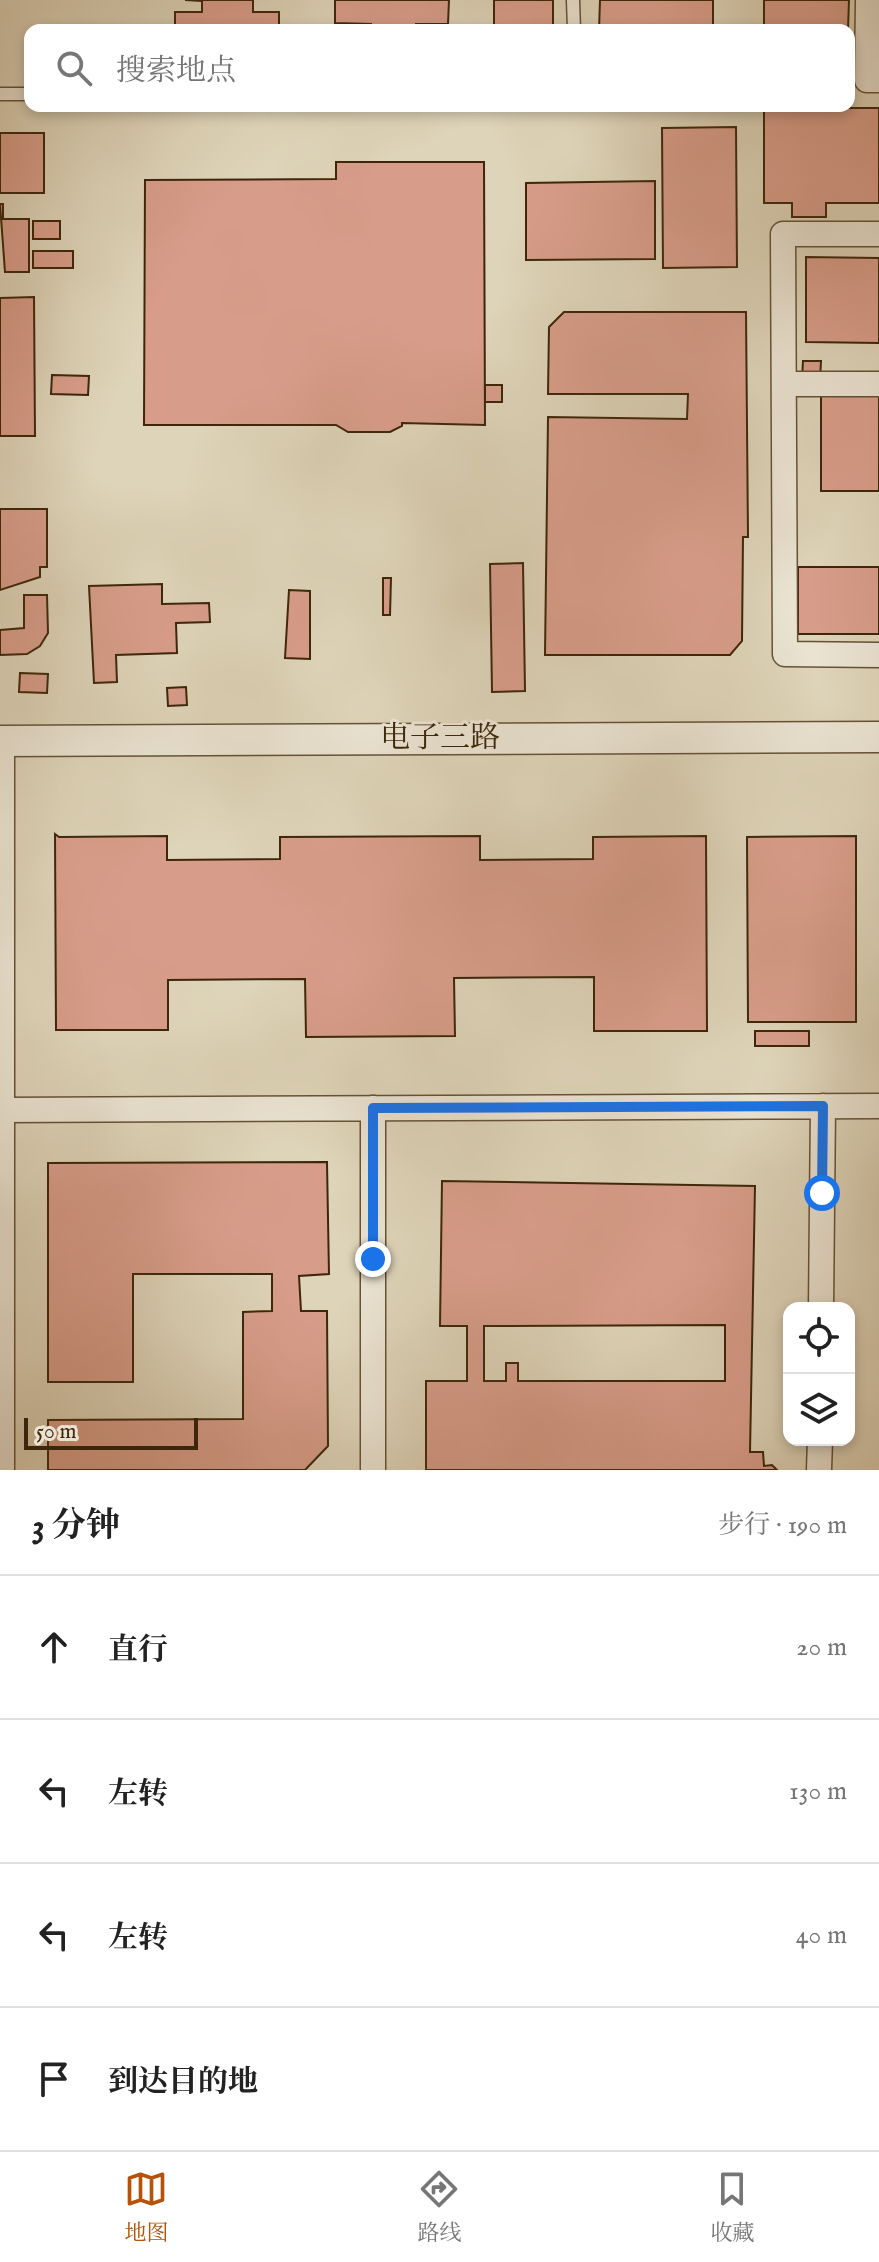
<!DOCTYPE html>
<html lang="zh">
<head>
<meta charset="utf-8">
<style>
	:root { --surface:#fff; --page:#f2f2f2; --text:#222; --muted:#767676; --line:#e0e0e0; --accent:#b45309 }
	body { margin:0; font-family:"IM FELL English","Noto Serif SC",serif; background:var(--page); color:var(--text) }
	.controls { position:absolute; right:24px; bottom:24px; display:grid; overflow:hidden; border-radius:16px; box-shadow:0 4px 12px #0003 }
	.controls button { width:72px; height:72px; display:grid; place-items:center; padding:0; border:0; border-bottom:2px solid var(--line); background:var(--surface); color:var(--text); font:40px sans-serif }
	.scale { position:absolute; left:24px; bottom:20px; width:174px; box-sizing:border-box; padding-left:8px; border:4px solid #3d260a; border-top:0; font-size:22px; line-height:28px; white-space:nowrap; color:#3d260a; -webkit-text-stroke:6px #eae3d2; paint-order:stroke }
	.stop { position:absolute; width:24px; height:24px; margin:-18px; border:6px solid #1a73e8; border-radius:50%; background:#fff }
	.stop.end { background:#1a73e8; border-color:#fff; box-shadow:0 2px 8px #0008 }
	.list { margin:0; padding:0; list-style:none }
	h2 { display:flex; justify-content:space-between; align-items:center; height:104px; margin:0; padding:0 32px; font-size:34px }
	h2 small { font-size:26px; font-weight:400; color:var(--muted) }
	.list li { display:grid; grid-template-columns:52px 1fr auto; gap:24px; align-items:center; box-sizing:border-box; height:144px; padding:0 32px; border-top:2px solid var(--line) }
	.list b { display:block; font-size:30px; white-space:nowrap }
	.list em { font-size:26px; font-style:normal; color:var(--muted) }
	.icon { flex:none; width:44px; height:44px; fill:none; stroke:currentColor; stroke-width:2; stroke-linecap:round; stroke-linejoin:round }
	.map { position:relative; flex:none; width:879px; height:1470px; overflow:hidden }
	.search { position:absolute; background:var(--surface); box-shadow:0 4px 12px #0003; left:24px; right:24px; top:24px; height:88px; display:flex; align-items:center; gap:20px; box-sizing:border-box; padding:0 28px; border-radius:16px; color:var(--muted); font-size:30px }
	.sheet { height:680px; background:var(--surface) }
	nav { display:flex; justify-content:space-around; align-items:center; box-sizing:border-box; height:112px; border-top:2px solid var(--line); background:var(--surface); font-size:22px; color:var(--muted) }
	nav a { display:grid; justify-items:center; gap:4px }
	nav .on { color:var(--accent) }
	.map>svg:first-child { display:block }
	.building { fill:#d89d8a; stroke:#3d260a; stroke-width:2; fill-rule:evenodd }
	.lines { fill:none; stroke-linecap:round; stroke-linejoin:round }
	.service-casing { stroke:#655236; stroke-width:15 }
	.minor-casing { stroke:#655236; stroke-width:27 }
	.tertiary-casing { stroke:#655236; stroke-width:33 }
	.service { stroke:#eae3d2; stroke-width:12 }
	.minor { stroke:#eae3d2; stroke-width:24 }
	.tertiary { stroke:#eae3d2; stroke-width:30 }
	.route { stroke:#1a73e8; stroke-width:10 }
	.labels { text-anchor:middle; dominant-baseline:central; stroke-width:6; stroke-linejoin:round; paint-order:stroke }
	.street-label { font-size:30px; fill:#3d260a; stroke:#eae3d2 }
</style>
</head>
<body>
<div class="map">
<svg width="879" height="1470" viewBox="0 0 879 1470">
	<rect width="100%" height="100%" fill="#ded4b9"/>
	<filter id="stains"><feTurbulence type="fractalNoise" baseFrequency=".0025" numOctaves="4"/><feColorMatrix values="0 0 0 0 .2 0 0 0 0 .09 0 0 0 0 .02 0 0 0 .5 -.17"/></filter>
	<radialGradient id="worn" r=".72"><stop offset=".6" stop-color="#630" stop-opacity="0"/><stop offset="1" stop-color="#630" stop-opacity=".3"/></radialGradient>
	<path class="building" d="M253,0V12H279V29H175V12H202V1L185,0Z
		M335,0H449L448,24H416V30H371V24L335,23Z
		M494,0H553V30H494Z
		M600,0H713V26L681,25V30H599Z
		M764,0H849L848,30H764Z
		M764,108H879V203H826V217H792V203H764Z
		M736,127L737,267L663,268L662,128Z
		M0,133H44V193H0Z
		M336,162H484L485,425L402,423V426L390,432H348L336,425H144L145,180L336,179Z
		M655,181V259L526,260V183Z
		M0,204H3V219H29V272H5Z
		M33,221H60V239H33Z
		M33,251H73V268H33Z
		M806,257L879,258V343L806,342Z
		M34,297L35,436H0V298Z
		M564,312H746L748,537H743L742,641L730,655H545L548,417L687,419L688,394H548L549,327Z
		M803,361H821L820,380L802,379Z
		M52,375L89,376L88,395L51,394Z
		M485,385H502V402H485Z
		M821,393H879V491H821Z
		M0,509H47V567H40V577L0,590Z
		M523,563L525,691L492,692L490,564Z
		M798,567H879V634H798Z
		M383,578H391L390,615H383Z
		M162,584V604L209,603L210,622L176,623L177,653L116,655L117,682L94,683L89,586Z
		M289,590L310,591V659L285,658Z
		M24,595H47L48,633L40,646L27,654L0,655V630L24,628Z
		M20,673L48,674L47,693L19,692Z
		M186,687L187,705L168,706L167,688Z
		M55,834L59,837L167,836V860L280,859V837L480,836V860L593,859V837L706,836L707,1031H594V977L454,978L455,1036L306,1037L305,979L168,980V1030H56Z
		M856,836V1022H748L747,837Z
		M755,1031H809V1046H755Z
		M327,1162L329,1274L299,1276L301,1311H327L328,1446L305,1470H48V1420L243,1419V1312L272,1311V1274H133V1382H48V1163Z
		M442,1181L755,1186L750,1452H763L764,1466L772,1465L777,1470H426V1381H467V1326H440ZM725,1325V1381H518V1363H506V1381H484V1326Z"/>
	<g class="lines">
		<g class="service-casing">
			<path id="service" d="M573,0L574,30
				M0,94H30"/>
		</g>
		<g class="minor-casing">
			<path id="minor" d="M868,0L867,80H879
				M879,234H783L785,654L879,655
				M784,384H879
				M2,741V1470
				M4,1110L879,1106
				M821,1308L823,1106
				M373,1470V1108
				M819,1470L820,1440"/>
		</g>
		<g class="tertiary-casing">
			<path id="tertiary" d="M0,741L879,737"/>
		</g>
		<use href="#service" class="service"/>
		<use href="#minor" class="minor"/>
		<use href="#tertiary" class="tertiary"/>
	</g>
	<g class="lines">
		<path class="route" d="M373,1259V1108L823,1106L822,1193"/>
	</g>
	<g class="labels">
		<g class="street-label">
			<text x="440" y="739">电子三路</text>
		</g>
	</g>
	<rect width="100%" height="100%" filter="url(#stains)"/>
	<rect width="100%" height="100%" fill="url(#worn)"/>
</svg>
<div class="controls">
<button><svg class="icon" aria-label="locate" viewBox="0 0 24 24"><circle cx="12" cy="12" r="6"/><path d="M12 2v4M12 18v4M2 12h4M18 12h4"/></svg></button>
<button><svg class="icon" aria-label="layers" viewBox="0 0 24 24"><path d="M12 4l9 5-9 5-9-5zM3 14l9 5 9-5"/></svg></button>
</div>
<div class="scale">50 m</div>
<div class="stop" style="left:822px;top:1193px"></div>
<div class="stop end" style="left:373px;top:1259px"></div>
<div class="search"><svg class="icon" aria-label="search" viewBox="0 0 24 24"><circle cx="10" cy="10" r="6"/><path d="M15 15l6 6"/></svg>搜索地点</div>
</div>
<section class="sheet">
<h2>3 分钟<small>步行 · 190 m</small></h2>
<ul class="list">
<li><svg class="icon" aria-label="ahead" viewBox="0 0 24 24"><path d="M12 20V5M6 11l6-6 6 6"/></svg><div><b>直行</b></div><em>20 m</em></li>
<li><svg class="icon" aria-label="left" viewBox="0 0 24 24"><path d="M17 20v-9H6M10 6l-5 5 5 5"/></svg><div><b>左转</b></div><em>130 m</em></li>
<li><svg class="icon" aria-label="left" viewBox="0 0 24 24"><path d="M17 20v-9H6M10 6l-5 5 5 5"/></svg><div><b>左转</b></div><em>40 m</em></li>
<li><svg class="icon" aria-label="arrive" viewBox="0 0 24 24"><path d="M6 21V4h12l-3 4 3 4H6"/></svg><div><b>到达目的地</b></div></li>
</ul>
</section>
<nav>
<a class="on"><svg class="icon" aria-label="map" viewBox="0 0 24 24"><path d="M3 6l6-2 6 2 6-2v14l-6 2-6-2-6 2zM9 4v14M15 6v14"/></svg>地图</a>
<a><svg class="icon" aria-label="directions" viewBox="0 0 24 24"><path d="M12 3l9 9-9 9-9-9zM9 14v-3h6M13 9l2 2-2 2"/></svg>路线</a>
<a><svg class="icon" aria-label="saved" viewBox="0 0 24 24"><path d="M7 4h10v16l-5-4-5 4z"/></svg>收藏</a>
</nav>
</body>
</html>
